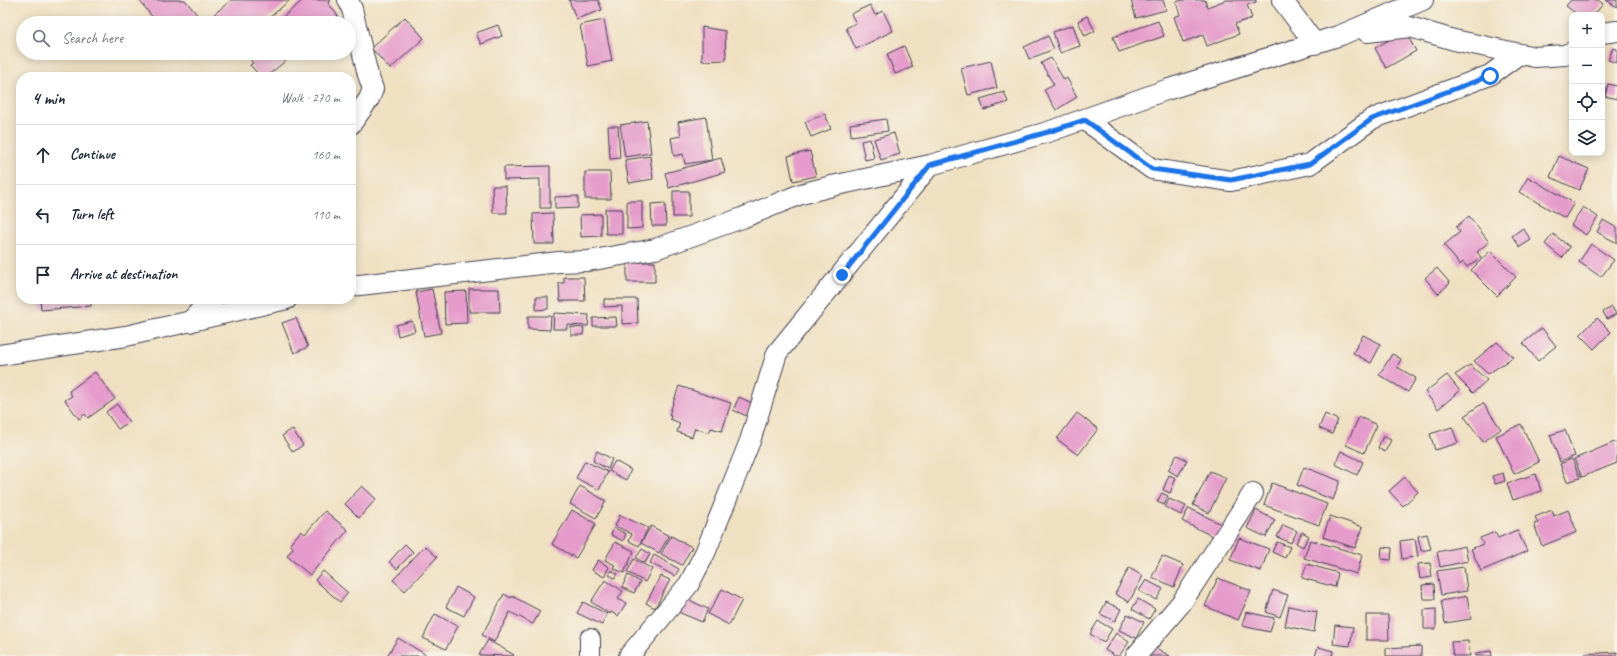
<!DOCTYPE html>
<html lang="en">
<head>
<meta charset="utf-8">
<style>
	:root { --surface:#fff; --page:#f6f6f7; --text:#1f2937; --muted:#747a83; --line:#e0e1e3 }
	body { margin:0; font-family:Caveat,sans-serif; background:var(--page); color:var(--text) }
	.controls { position:absolute; right:12px; top:12px; display:grid; overflow:hidden; border-radius:8px; box-shadow:0 2px 10px #0003 }
	.controls button { width:36px; height:36px; display:grid; place-items:center; padding:0; border:0; border-bottom:1px solid var(--line); background:var(--surface); color:var(--text); font:20px sans-serif }
	.stop { position:absolute; width:12px; height:12px; margin:-9px; border:3px solid #1a73e8; border-radius:50%; background:#fff }
	.stop.end { background:#1a73e8; border-color:#fff; box-shadow:0 1px 4px #0008 }
	.list { margin:0; padding:0; list-style:none }
	h2 { display:flex; justify-content:space-between; align-items:center; height:52px; margin:0; padding:0 16px; font-size:17px }
	h2 small { font-size:13px; font-weight:400; color:var(--muted) }
	.list li { display:grid; grid-template-columns:26px 1fr auto; gap:12px; align-items:center; box-sizing:border-box; height:60px; padding:0 16px; border-top:1px solid var(--line) }
	.list b { display:block; font-size:15px; white-space:nowrap }
	.list em { font-size:13px; font-style:normal; color:var(--muted) }
	.icon { flex:none; width:22px; height:22px; fill:none; stroke:currentColor; stroke-width:2; stroke-linecap:round; stroke-linejoin:round }
	.map { position:relative; flex:none; width:1617px; height:656px; overflow:hidden }
	.search { position:absolute; background:var(--surface); box-shadow:0 2px 10px #0003; left:16px; top:16px; width:340px; height:44px; display:flex; align-items:center; gap:10px; box-sizing:border-box; padding:0 14px; border-radius:22px; color:var(--muted); font-size:15px }
	.panel { position:absolute; background:var(--surface); box-shadow:0 2px 10px #0003; left:16px; top:72px; width:340px; height:232px; border-radius:16px }
	.map>svg:first-child { display:block }
	.building { fill:#e59bcb }
	.lines { fill:none; stroke-linecap:round; stroke-linejoin:round }
	.minor-casing { stroke:#413e4f; stroke-width:22 }
	.minor { stroke:#fff; stroke-width:20 }
	.route { stroke:#1a73e8; stroke-width:5 }
</style>
</head>
<body>
<div class="map">
<svg width="1617" height="656" viewBox="0 0 1617 656">
	<rect width="100%" height="100%" fill="#f7f3e8"/>
	<filter id="ink" filterUnits="userSpaceOnUse"><feTurbulence type="fractalNoise" baseFrequency=".025" numOctaves="2"/><feDisplacementMap in="SourceGraphic" scale="8" xChannelSelector="R" yChannelSelector="G"/><feConvolveMatrix kernelMatrix="1 2 1 2 8 2 1 2 1" color-interpolation-filters="sRGB"/></filter>
	<filter id="wash" filterUnits="userSpaceOnUse"><feTurbulence type="fractalNoise" baseFrequency=".012" numOctaves="4" result="noise"/><feDisplacementMap in="SourceGraphic" scale="16" xChannelSelector="R" yChannelSelector="G"/><feGaussianBlur stdDeviation="0.9" result="paint"/><feColorMatrix in="noise" values="0 0 0 0 0 0 0 0 0 0 0 0 0 0 0 0 0 1.4 0 .05"/><feComposite in="paint" operator="in"/></filter>
	<g filter="url(#wash)">
		<rect width="100%" height="100%" fill="#efe0c1"/>
		<g id="blocks">
			<path class="building" d="M139,0H185L199,17L191,23H157Z
				M231,0H290L263,23H218L212,16Z
				M303,0H331L328,3L338,16L330,23H276Z
				M569,0H598L602,10L576,19Z
				M1131,0H1163L1166,10L1136,18Z
				M1183,0H1205L1207,7L1226,0H1256V2L1247,5L1252,18L1235,24L1239,34L1207,46L1203,35L1183,42L1174,17L1180,15L1176,2Z
				M1571,0H1598L1603,4L1594,15H1578L1566,6Z
				M1606,0H1617V7Z
				M870,5L875,15L883,11L893,31L856,49L846,28L856,23L851,14Z
				M1087,16L1095,31L1085,36L1078,21Z
				M405,17L424,38L390,69L371,48Z
				M604,20L612,61L588,66L580,25Z
				M1158,21L1164,36L1119,52L1113,37Z
				M498,25L502,36L481,44L476,33Z
				M1073,25L1080,46L1060,53L1053,32Z
				M702,27L725,31L726,60L702,61Z
				M1405,31L1416,51L1386,68L1375,48Z
				M1048,36L1054,49L1029,59L1024,47Z
				M904,46L913,67L895,74L887,54Z
				M1613,48L1617,49V63L1608,60Z
				M245,53H295L266,77H261L250,65L253,63Z
				M1051,58L1064,80L1067,78L1077,97L1056,110L1044,90L1054,85L1041,63Z
				M991,61L997,88L968,95L961,68Z
				M1608,84L1617,86V99L1605,96Z
				M1004,92L1008,102L984,110L980,99Z
				M825,114L831,129L811,137L805,122Z
				M706,117L712,160L685,164L683,154L674,156L671,138L681,136L678,122Z
				M886,119L888,131L851,136L850,124Z
				M647,121L651,153L625,157L620,125Z
				M608,126H618L620,158L610,159Z
				M894,133L900,154L881,160L874,139Z
				M870,139L874,158L865,160L861,141Z
				M810,151L816,176L793,181L788,156Z
				M650,156L653,179L629,183L625,160Z
				M1559,156L1589,169L1579,190L1550,177Z
				M721,158L725,172L669,188L665,173Z
				M550,166V208H540V179L504,180V167Z
				M585,172H610L611,199H585Z
				M1528,177L1574,203L1565,218L1519,192Z
				M492,186H506L507,213H493Z
				M673,191H689V217H673Z
				M578,196V208L555,209V197Z
				M627,201H642V228L627,229Z
				M665,203L666,226H652L651,204Z
				M1583,207L1598,217L1586,235L1571,225Z
				M605,209H622V234H606Z
				M553,213L554,244H534L533,214Z
				M601,214V236L581,237L580,215Z
				M1469,216L1489,242L1477,252L1481,257L1467,267L1463,262L1460,265L1444,245L1460,232L1456,227Z
				M1603,220L1617,228V243L1597,232Z
				M1523,228L1531,240L1520,247L1512,236Z
				M1553,234L1570,247L1562,258L1545,244Z
				M1591,244L1614,260L1601,277L1579,262Z
				M1490,251L1516,277L1497,296L1471,270Z
				M627,262H655V282H627Z
				M1437,268L1450,283L1438,294L1425,278Z
				M564,277H584L585,301H560L559,283H564Z
				M432,289L441,333L424,336L416,292Z
				M469,289H499L500,312H469Z
				M466,291L467,323L445,324L444,292Z
				M536,297H548V309L536,310Z
				M40,299H91V306L41,310Z
				M604,299H637L638,323L622,324V306L604,307Z
				M1612,307L1616,314L1607,319L1603,312Z
				M554,313L589,315L588,326L567,325V329H553Z
				M528,316H551L550,330L528,329Z
				M616,317L617,326H593V318Z
				M296,318L308,347L294,353L282,323Z
				M1597,318L1611,332L1594,349L1580,335Z
				M412,321L415,331L398,336L396,325Z
				M571,327L584,328L583,335H571Z
				M1542,328L1556,346L1538,361L1523,343Z
				M1363,335L1381,344L1371,363L1353,353Z
				M1497,342L1513,357L1488,374L1474,361Z
				M1392,354L1401,359L1397,367L1416,378L1408,392L1379,375Z
				M1470,365L1487,380L1473,393L1455,375Z
				M95,372L115,399L88,418L85,414L79,419L65,400L72,396L69,391Z
				M1447,375L1460,391L1438,409L1425,392Z
				M679,386L731,403L722,431L711,428L709,433L695,428L692,437L677,432L680,423L670,419L671,416L669,415Z
				M739,397L752,403L747,416L733,410Z
				M1483,403L1501,429L1483,442L1464,416Z
				M117,404L129,422L118,429L106,412Z
				M1077,413L1098,429L1078,455L1057,439Z
				M1325,414L1338,420L1332,434L1319,428Z
				M1359,417L1377,425L1364,453L1346,445Z
				M1521,424L1539,462L1514,474L1496,436Z
				M1452,427L1458,443L1435,450L1430,434Z
				M292,429L303,445L293,452L282,436Z
				M1565,430L1575,456L1560,462L1550,435Z
				M1383,436L1391,440L1385,452L1378,448Z
				M1617,441V463L1582,477L1574,459Z
				M597,451L612,459L608,469L593,461Z
				M1341,451L1363,462L1357,475L1335,464Z
				M1177,455L1187,460L1178,476L1168,470Z
				M1572,459L1580,478L1567,482L1560,464Z
				M585,461L608,472L599,490L576,478Z
				M615,461L631,470L626,480L609,471Z
				M1304,467L1340,481L1333,500L1297,485Z
				M1210,471L1226,478L1209,513L1193,505Z
				M1503,473L1505,481L1495,484L1492,476Z
				M1536,474L1541,491L1513,500L1507,483Z
				M1169,475L1176,478L1170,493L1163,490Z
				M1405,477L1418,492L1403,506L1389,491Z
				M1272,483L1327,504L1319,525L1264,505Z
				M362,486L376,499L359,518L345,504Z
				M580,486L606,501L596,518L570,504Z
				M1162,493L1168,496L1164,505L1157,502Z
				M1169,499L1186,506L1181,515L1165,507Z
				M1189,508L1223,525L1216,538L1182,521Z
				M572,510L596,524L576,558L552,544Z
				M1256,510L1275,520L1266,537L1247,528Z
				M1552,510L1554,516L1568,510L1577,532L1542,546L1534,524L1538,523L1535,517Z
				M325,511L348,530L310,575L287,556L293,548L290,544L301,531L305,534Z
				M620,515L648,528L639,546L629,541L632,534L615,526Z
				M1330,516L1363,527L1355,548L1323,537Z
				M1283,525L1297,531L1291,543L1277,537Z
				M651,526L669,536L659,553L641,543Z
				M614,528L626,534L623,541L611,535Z
				M1517,530L1527,551L1481,571L1471,549L1483,544L1480,538L1495,532L1498,538Z
				M1302,532L1309,536L1303,547L1296,543Z
				M1427,534L1431,549L1421,551L1418,536Z
				M671,536L692,547L682,565L661,554Z
				M1239,538L1269,549L1261,571L1230,560Z
				M1415,539L1418,556L1402,559L1400,541Z
				M1310,540L1362,555L1357,574L1304,558Z
				M615,542L634,551L624,573L613,568L615,565L605,560Z
				M1277,542L1290,547L1285,558L1272,552Z
				M405,544L413,552L397,569L389,562Z
				M425,546L437,557L405,591L393,580Z
				M1465,546L1468,561L1440,567L1437,552Z
				M1382,547L1392,548L1391,560L1381,559Z
				M642,549L650,554L645,563L636,558Z
				M654,555L679,569L675,576L650,563Z
				M1162,556L1183,565L1174,587L1152,577Z
				M634,559L652,569L645,582L627,572Z
				M598,560L609,567L604,577L592,570Z
				M1430,563L1432,577L1420,579L1418,564Z
				M1307,564L1338,573L1335,587L1302,578Z
				M1464,567L1467,591L1441,595L1437,571Z
				M1129,568L1143,576L1129,602L1115,594Z
				M611,570L618,574L615,578L609,575Z
				M323,571L348,593L340,602L315,580Z
				M628,575L640,582L634,593L622,587Z
				M661,576L670,580L655,608L646,603Z
				M1218,578L1251,591L1238,620L1205,606Z
				M605,580L623,591L618,599L626,603L618,616L611,612L610,614L591,602Z
				M1146,580L1163,589L1156,600L1139,591Z
				M1434,584L1435,599H1423L1422,585Z
				M456,587L474,597L464,616L446,607Z
				M722,589L742,600L729,625L708,614Z
				M1273,590L1288,595L1280,617L1266,612Z
				M504,594L511,598L512,596L540,611L533,624L510,612L494,642L482,635Z
				M1467,596L1471,619L1445,623L1441,601Z
				M685,598L708,609L702,622L678,612Z
				M1138,599L1155,609L1149,619L1132,609Z
				M583,602L607,614L602,625L577,613Z
				M1106,602L1121,609L1115,621L1100,614Z
				M1289,606L1317,612L1314,632L1285,626Z
				M1436,609V629H1424V610Z
				M1246,612L1274,618L1270,632L1242,626Z
				M435,614L458,626L446,649L423,638Z
				M1127,614L1144,622L1136,638L1119,630Z
				M1366,615H1388L1389,640H1366Z
				M1098,621L1112,629L1104,642L1090,634Z
				M1335,625L1353,627L1350,646L1333,644Z
				M1116,633L1129,642L1119,656H1115L1105,650Z
				M398,638L428,656H387Z
				M488,640L514,655L513,656L479,655Z
				M1468,641L1470,656H1453L1451,642Z
				M1421,646V656H1386V648Z
				M1154,647L1170,656H1149Z
				M1318,647L1333,651L1332,656H1315Z
				M1491,651L1492,656H1476V653Z
				M1617,652V656H1586L1585,654Z"/>
		</g>
	</g>
	<g filter="url(#ink)">
		<use href="#blocks" fill-opacity="0" stroke="#413e4f" stroke-width="1"/>
		<g class="lines">
			<g class="minor-casing">
				<path id="minor" d="M348,0L352,9L368,75L373,89L369,99L351,124
					M1282,0L1315,44
					M1367,32L1410,27L1454,40L1535,57L1565,55L1572,52
					M1602,33L1617,31
					M1085,120L1152,169L1231,181L1310,164L1372,119L1490,75L1519,54
					M351,286L559,262L588,261L655,249L742,218L801,194L832,186L930,165L1048,132L1166,90L1341,35L1423,0
					M190,322L211,299
					M0,355L126,336L287,299
					M590,656V639
					M629,656L689,584L705,553L750,441L777,353L930,165
					M1136,656L1182,602L1253,493"/>
			</g>
			<use href="#minor" class="minor"/>
		</g>
	</g>
	<g class="lines" filter="url(#ink)">
		<path class="route" d="M842,275L930,165L1048,132L1085,120L1152,169L1231,180L1310,164L1372,119L1490,76"/>
	</g>
</svg>
<div class="controls">
<button>+</button>
<button>−</button>
<button><svg class="icon" aria-label="locate" viewBox="0 0 24 24"><circle cx="12" cy="12" r="6"/><path d="M12 2v4M12 18v4M2 12h4M18 12h4"/></svg></button>
<button><svg class="icon" aria-label="layers" viewBox="0 0 24 24"><path d="M12 4l9 5-9 5-9-5zM3 14l9 5 9-5"/></svg></button>
</div>
<div class="stop" style="left:1490px;top:76px"></div>
<div class="stop end" style="left:842px;top:275px"></div>
<div class="search"><svg class="icon" aria-label="search" viewBox="0 0 24 24"><circle cx="10" cy="10" r="6"/><path d="M15 15l6 6"/></svg>Search here</div>
<section class="panel">
<h2>4 min<small>Walk · 270 m</small></h2>
<ul class="list">
<li><svg class="icon" aria-label="ahead" viewBox="0 0 24 24"><path d="M12 20V5M6 11l6-6 6 6"/></svg><div><b>Continue</b></div><em>160 m</em></li>
<li><svg class="icon" aria-label="left" viewBox="0 0 24 24"><path d="M17 20v-9H6M10 6l-5 5 5 5"/></svg><div><b>Turn left</b></div><em>110 m</em></li>
<li><svg class="icon" aria-label="arrive" viewBox="0 0 24 24"><path d="M6 21V4h12l-3 4 3 4H6"/></svg><div><b>Arrive at destination</b></div></li>
</ul>
</section>
</div>
</body>
</html>
